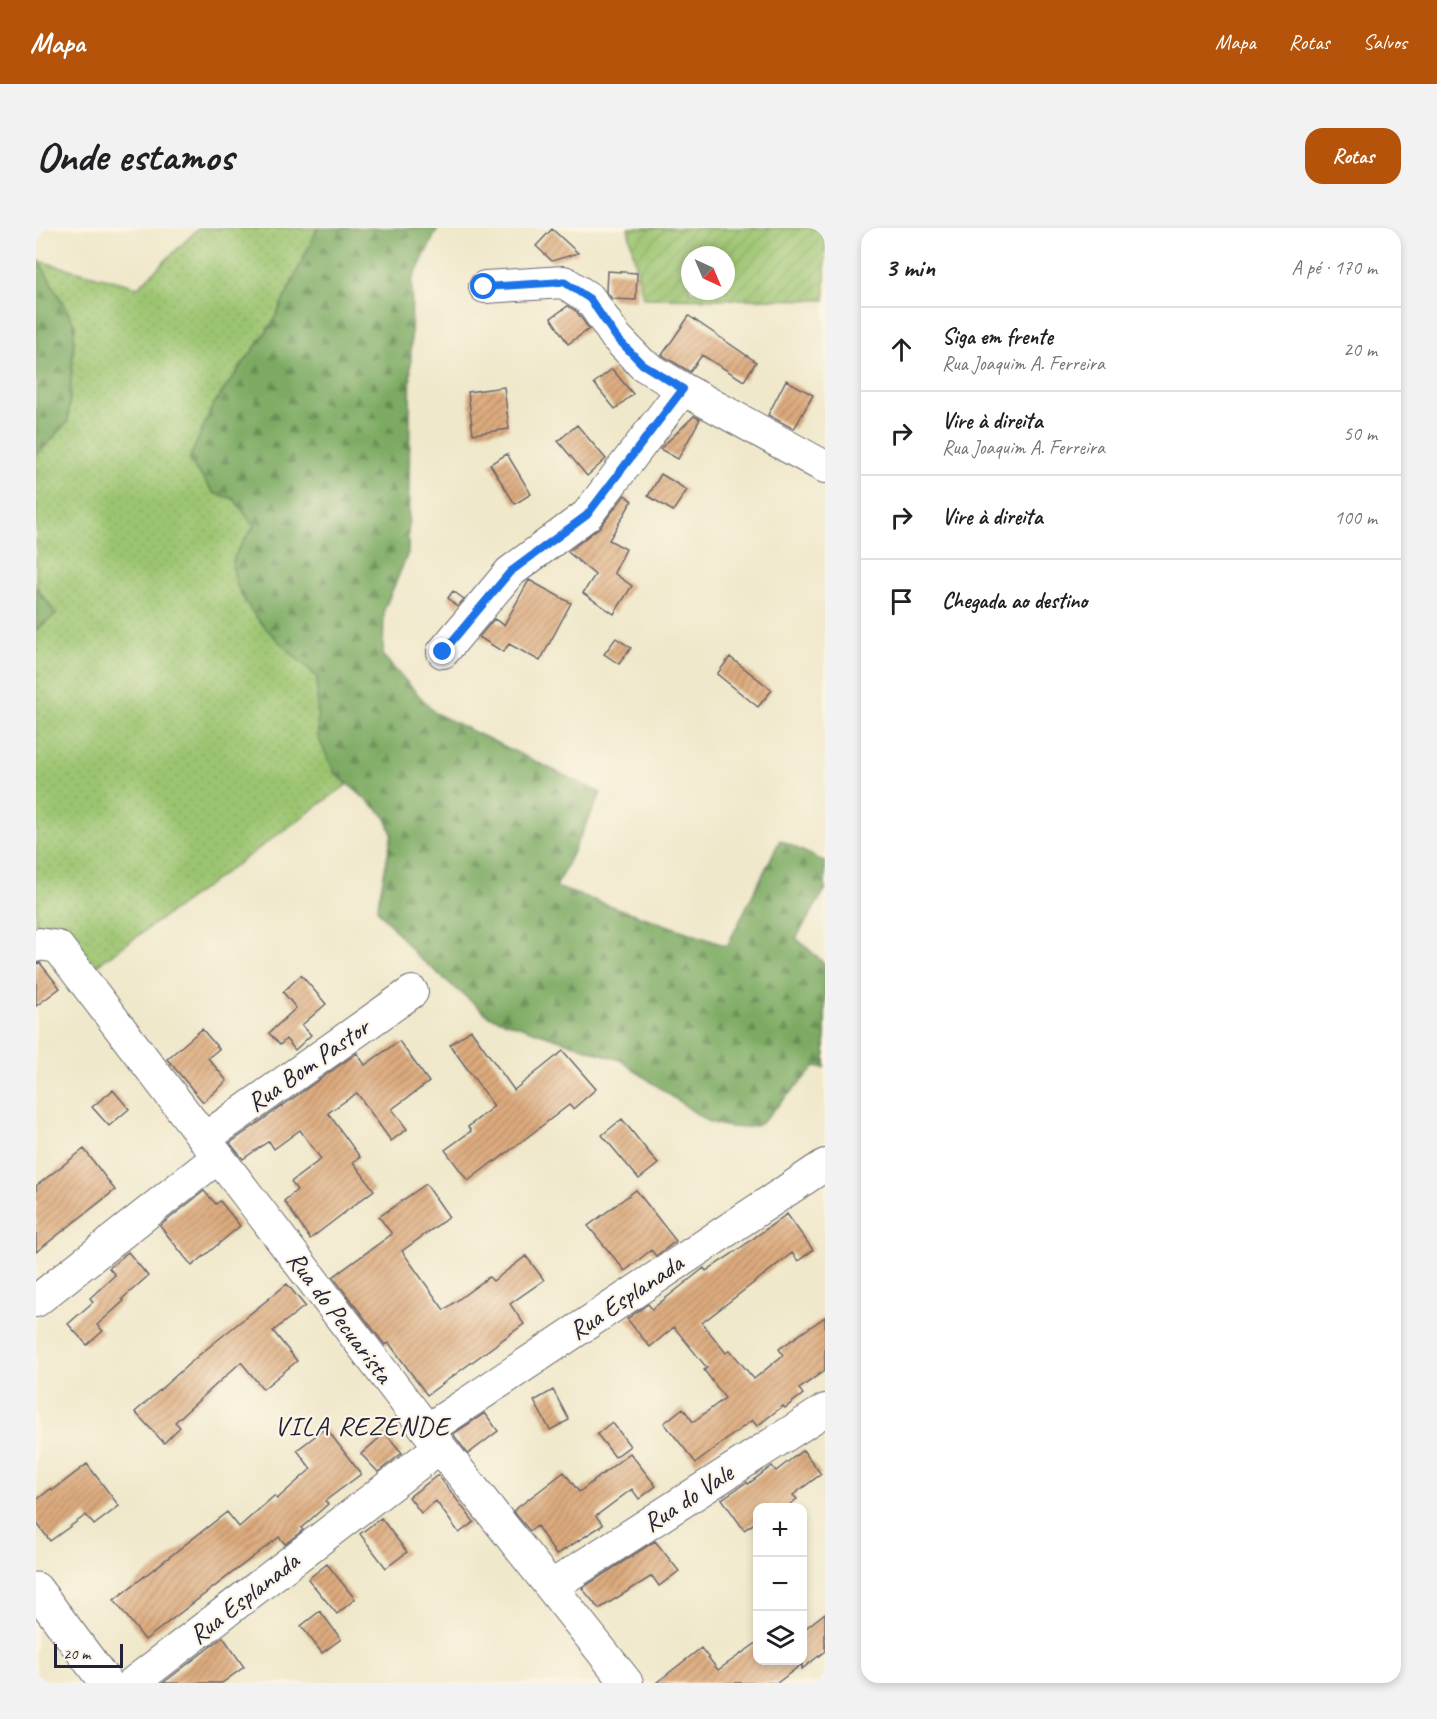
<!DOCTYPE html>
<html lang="pt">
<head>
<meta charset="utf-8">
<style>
	:root { --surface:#fff; --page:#f2f2f2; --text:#202124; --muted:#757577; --line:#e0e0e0; --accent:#b45309 }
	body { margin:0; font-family:Caveat,sans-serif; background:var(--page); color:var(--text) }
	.controls { position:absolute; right:18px; bottom:18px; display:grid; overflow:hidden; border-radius:12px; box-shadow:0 3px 9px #0003 }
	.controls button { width:54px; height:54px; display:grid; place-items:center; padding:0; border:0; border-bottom:2px solid var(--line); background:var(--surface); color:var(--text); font:30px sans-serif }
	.compass { position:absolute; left:645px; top:18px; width:54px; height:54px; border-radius:50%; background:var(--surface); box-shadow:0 3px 9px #0003; rotate:136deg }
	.scale { position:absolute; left:18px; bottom:15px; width:69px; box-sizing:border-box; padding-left:6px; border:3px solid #22223b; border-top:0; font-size:16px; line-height:21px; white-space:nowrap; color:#22223b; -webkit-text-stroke:4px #fcf5e5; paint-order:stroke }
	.stop { position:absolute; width:18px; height:18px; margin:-14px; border:4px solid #1a73e8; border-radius:50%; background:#fff }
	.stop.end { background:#1a73e8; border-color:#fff; box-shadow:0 2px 6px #0008 }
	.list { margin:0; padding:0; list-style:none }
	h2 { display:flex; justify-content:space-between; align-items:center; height:78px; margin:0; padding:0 24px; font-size:26px }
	h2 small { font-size:20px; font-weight:400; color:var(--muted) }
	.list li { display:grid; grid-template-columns:39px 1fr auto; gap:18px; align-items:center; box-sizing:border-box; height:84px; padding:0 24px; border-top:2px solid var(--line) }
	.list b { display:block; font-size:22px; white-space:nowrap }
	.list p { margin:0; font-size:20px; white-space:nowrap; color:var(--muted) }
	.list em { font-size:20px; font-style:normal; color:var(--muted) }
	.icon { flex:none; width:33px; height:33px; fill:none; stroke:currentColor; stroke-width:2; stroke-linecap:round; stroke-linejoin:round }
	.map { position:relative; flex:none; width:789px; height:1455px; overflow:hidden; border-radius:18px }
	header { display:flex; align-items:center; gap:36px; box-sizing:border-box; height:84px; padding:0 30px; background:var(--accent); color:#fff }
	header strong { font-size:28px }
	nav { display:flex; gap:33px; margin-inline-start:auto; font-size:21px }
	.intro { display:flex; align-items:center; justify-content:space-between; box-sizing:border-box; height:144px; padding:0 36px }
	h1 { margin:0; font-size:42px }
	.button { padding:15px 27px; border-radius:18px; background:var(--accent); color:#fff; font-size:21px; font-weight:700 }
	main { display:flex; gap:36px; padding:0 36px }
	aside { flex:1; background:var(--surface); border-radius:18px; box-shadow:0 3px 9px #0003 }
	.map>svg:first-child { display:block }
	.grass { fill:url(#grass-dots); stroke:#5e7356; stroke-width:1.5 }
	.forest { fill:url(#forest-firs); stroke:#4f664e; stroke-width:1.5 }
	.garden { fill:url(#garden-furrows); stroke:#5e7356; stroke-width:1.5; fill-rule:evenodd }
	.building { fill:url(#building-hatch) }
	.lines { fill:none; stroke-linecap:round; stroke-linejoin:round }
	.minor-casing { stroke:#6a676d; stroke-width:34 }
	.major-casing { stroke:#6a676d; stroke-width:35 }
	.minor { stroke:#fff; stroke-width:32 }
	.major { stroke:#fff; stroke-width:33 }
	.route { stroke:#1a73e8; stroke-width:8 }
	.labels { text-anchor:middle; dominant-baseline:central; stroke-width:4.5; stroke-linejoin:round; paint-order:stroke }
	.street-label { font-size:26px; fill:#22223b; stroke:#fcf5e5 }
	.neighbourhood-label { font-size:27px; letter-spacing:1.5px; fill:#22223b; stroke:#fcf5e5 }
</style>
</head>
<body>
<header>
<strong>Mapa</strong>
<nav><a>Mapa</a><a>Rotas</a><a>Salvos</a></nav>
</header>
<div class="intro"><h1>Onde estamos</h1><a class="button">Rotas</a></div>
<main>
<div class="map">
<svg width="789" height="1455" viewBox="0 0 789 1455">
	<defs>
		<pattern id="grass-dots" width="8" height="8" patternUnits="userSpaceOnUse" patternTransform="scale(1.5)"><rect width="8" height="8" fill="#9bc470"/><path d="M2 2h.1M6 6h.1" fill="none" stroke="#85a862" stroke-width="1.8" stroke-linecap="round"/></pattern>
		<pattern id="forest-firs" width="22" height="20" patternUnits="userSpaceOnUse" patternTransform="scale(1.5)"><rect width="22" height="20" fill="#7caa62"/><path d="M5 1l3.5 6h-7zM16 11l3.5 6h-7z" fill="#658a52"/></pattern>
		<pattern id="garden-furrows" width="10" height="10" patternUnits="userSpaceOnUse" patternTransform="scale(1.5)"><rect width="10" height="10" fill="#9bc470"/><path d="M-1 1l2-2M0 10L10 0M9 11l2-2" fill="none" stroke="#85a862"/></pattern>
		<pattern id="building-hatch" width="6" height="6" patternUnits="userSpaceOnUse" patternTransform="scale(1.5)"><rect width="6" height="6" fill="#ddab7e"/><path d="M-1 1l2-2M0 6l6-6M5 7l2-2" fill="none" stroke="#b38b68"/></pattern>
	</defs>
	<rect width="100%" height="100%" fill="#fcf5e5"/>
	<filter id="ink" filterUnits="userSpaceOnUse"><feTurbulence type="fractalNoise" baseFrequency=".0167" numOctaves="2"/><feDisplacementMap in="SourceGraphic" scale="12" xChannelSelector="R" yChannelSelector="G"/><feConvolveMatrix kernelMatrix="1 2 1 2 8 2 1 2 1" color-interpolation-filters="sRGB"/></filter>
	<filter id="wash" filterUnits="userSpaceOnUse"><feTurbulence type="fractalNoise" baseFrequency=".008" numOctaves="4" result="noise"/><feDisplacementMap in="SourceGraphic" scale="24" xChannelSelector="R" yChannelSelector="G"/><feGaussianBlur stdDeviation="1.35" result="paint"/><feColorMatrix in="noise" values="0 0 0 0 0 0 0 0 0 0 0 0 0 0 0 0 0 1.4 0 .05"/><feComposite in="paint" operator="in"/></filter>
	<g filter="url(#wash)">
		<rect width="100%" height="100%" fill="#efe8ca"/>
		<path class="grass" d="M163,0H282L236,96L177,177L178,265L198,271L218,298L197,332L219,388L281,449L283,509L299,545L312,556L57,740L16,692L0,703V402L20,386L0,359V228L32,194L39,97L3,33L102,59Z"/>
		<path class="forest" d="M282,0H402L376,53L372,325L348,382L347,428L399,485L565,565L520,659L691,718L744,612L789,634V662L760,710L789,736V840L780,838L724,896C708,903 688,899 671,893L584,832L453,788L381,728L341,681L356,606L349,588L299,545L282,509L281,449C252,421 195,378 197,334C198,325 213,306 218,298L198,271L178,265L153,232L177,177L236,96Z
			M0,32L3,33L39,97L32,194L0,228Z
			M0,359L20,386L0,402Z"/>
		<path class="garden" d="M592,0H789V72L607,70ZM654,27H690V63H654Z"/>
		<g id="blocks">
			<path class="building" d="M516,1L542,25L516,33L500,18Z
				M571,43L601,45L600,72L576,71L570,63Z
				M532,78L541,84L553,101L532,116L515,90Z
				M653,88L720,134L708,153L666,127L654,144L626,127Z
				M576,141L597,166L579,181L558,155Z
				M750,152L777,167L758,201L732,187Z
				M468,159L473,201L437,206L432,164Z
				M658,188L664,191L642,231L624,221Z
				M541,197L570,231L551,248L522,213Z
				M471,226L495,266L479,276L454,236Z
				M625,246L651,262L637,283L612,268Z
				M589,267L596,273L573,312L590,321L578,345L596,358L578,386L547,365L559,347L532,324L565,298Z
				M493,352L535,375L504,433L473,416L467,424L443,409L458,391L468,397Z
				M417,363L428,371L421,379L412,370Z
				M580,410L595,420L583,436L568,426Z
				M694,429L736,462L722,479L681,446Z
				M4,735L24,760L0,778V736Z
				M265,747L290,776L266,797L275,807L259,822L250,811L244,817L233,805L260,780L247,764Z
				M166,801L183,821L172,830L191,853L167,874L131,831Z
				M435,802L478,862L527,823L560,861L537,881L533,877L459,934L458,933L432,953L409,922L435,903L432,899L458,878L414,817Z
				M363,813L393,854L356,881L371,901L355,913L321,865L292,885L324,929L317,934L338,962L274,1011L248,973L261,962L255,954L285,931L264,902L238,921L233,913L207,931L194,915L321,825L329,837Z
				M77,862L93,881L73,898L56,879Z
				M586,891L622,936L603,951L566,907Z
				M48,921L79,962L0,1024V958Z
				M390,956L413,989L366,1023L408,1082L453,1049L457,1053L490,1028L508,1052L474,1076L488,1096L391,1167L353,1115L349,1117L297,1049L356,1006L343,989Z
				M600,962L640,1013L620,1028L615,1022L589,1043L552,998Z
				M168,963L180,976L184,973L204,998L156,1038L124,998Z
				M751,986L777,1022L762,1033L756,1025L666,1095L690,1125L694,1122L718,1151L747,1127L743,1121L789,1089V1142L763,1161L767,1166L749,1180L747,1178L721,1198L716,1192L660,1235L628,1195L647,1180L657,1194L689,1170L668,1142L671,1140L638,1099L614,1119L591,1091L612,1076L616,1081L668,1040L670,1043L696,1026Z
				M92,1024L112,1048L86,1071L88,1073L61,1097L67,1103L51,1117L32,1096L57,1074L54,1070L79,1047L73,1040Z
				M251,1056L269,1078L237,1103L261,1133L227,1161L205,1134L139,1194L144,1199L128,1215L99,1184L163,1127Z
				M517,1162L533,1192L514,1202L498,1173Z
				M449,1185L462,1203L432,1226L417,1206Z
				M576,1194L594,1218L579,1229L561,1206Z
				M290,1200L325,1246L289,1273L292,1276L265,1300L267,1302L249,1316L243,1309L109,1412L78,1372L191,1284L203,1299L238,1268L241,1271L275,1241L261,1222Z
				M349,1205L366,1225L342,1244L325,1226Z
				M767,1222L785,1246L757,1267L761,1271L749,1280H722V1293L708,1302L686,1271L711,1254L712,1256L736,1238L740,1243Z
				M594,1225L620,1258L603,1271L596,1261L560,1288L567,1297L520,1327L501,1298L494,1303L477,1283L528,1244L543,1264Z
				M51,1236L83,1278L58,1297L50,1287L14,1313L0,1294V1272L16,1260L17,1262Z
				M402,1247L438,1294L423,1305L400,1273L385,1285L373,1269Z
				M345,1290L371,1324L350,1340L324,1306Z
				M619,1313L643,1343L623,1358L616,1348L563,1381L546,1360Z
				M291,1336L319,1371L301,1386L272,1351Z
				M284,1383L305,1411L286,1425L265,1398Z
				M789,1385V1423L766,1441V1436L741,1455H620L665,1420L682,1442L722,1414V1432H766V1403Z
				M187,1409L208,1439L186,1455H127Z"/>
		</g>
	</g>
	<g filter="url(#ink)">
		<use href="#blocks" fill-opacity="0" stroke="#6a676d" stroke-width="1.5"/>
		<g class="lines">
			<g class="minor-casing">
				<path id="minor" d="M449,59L528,54L554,71L580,109L606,136L647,161L789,239
					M407,424L474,344L551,287L647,161
					M0,718L3,716L22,719L404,1219L591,1455
					M168,911L376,764
					M0,1073L182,929
					M391,1202L789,937
					M516,1358L789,1182
					M97,1455L404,1219"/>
			</g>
			<g class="major-casing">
				<path id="major" d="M0,1361L70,1455"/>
			</g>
			<use href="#minor" class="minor"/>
			<use href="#major" class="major"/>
		</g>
	</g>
	<g class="lines" filter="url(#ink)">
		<path class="route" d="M407,424L474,344L551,287L647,161L606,136L580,109L554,71L528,54L448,59"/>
	</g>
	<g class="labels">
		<g class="street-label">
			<text transform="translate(272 837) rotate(-35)">Rua Bom Pastor</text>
			<text transform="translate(590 1069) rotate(-34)">Rua Esplanada</text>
			<text transform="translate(304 1089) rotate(53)">Rua do Pecuarista</text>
			<text transform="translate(652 1270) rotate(-33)">Rua do Vale</text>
			<text transform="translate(208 1370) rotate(-38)">Rua Esplanada</text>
		</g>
		<g class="neighbourhood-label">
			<text x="326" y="1198">VILA REZENDE</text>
		</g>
	</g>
</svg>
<div class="controls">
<button>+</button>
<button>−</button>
<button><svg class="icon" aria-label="layers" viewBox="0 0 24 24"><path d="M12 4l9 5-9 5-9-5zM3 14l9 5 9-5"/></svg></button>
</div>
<svg class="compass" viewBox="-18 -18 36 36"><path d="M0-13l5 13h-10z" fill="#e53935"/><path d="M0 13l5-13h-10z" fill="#757577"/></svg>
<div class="scale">20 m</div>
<div class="stop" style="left:448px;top:59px"></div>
<div class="stop end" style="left:407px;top:424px"></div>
</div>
<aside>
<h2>3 min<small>A pé · 170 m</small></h2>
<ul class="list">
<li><svg class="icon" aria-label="ahead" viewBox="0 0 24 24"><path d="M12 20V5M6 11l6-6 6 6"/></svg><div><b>Siga em frente</b><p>Rua Joaquim A. Ferreira</p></div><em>20 m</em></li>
<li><svg class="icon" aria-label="right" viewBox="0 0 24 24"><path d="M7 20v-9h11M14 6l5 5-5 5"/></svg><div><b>Vire à direita</b><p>Rua Joaquim A. Ferreira</p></div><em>50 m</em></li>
<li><svg class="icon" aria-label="right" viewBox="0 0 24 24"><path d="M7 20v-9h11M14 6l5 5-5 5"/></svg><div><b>Vire à direita</b></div><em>100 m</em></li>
<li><svg class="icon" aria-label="arrive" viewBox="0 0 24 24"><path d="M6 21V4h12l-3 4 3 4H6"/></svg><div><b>Chegada ao destino</b></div></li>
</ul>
</aside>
</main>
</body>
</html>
